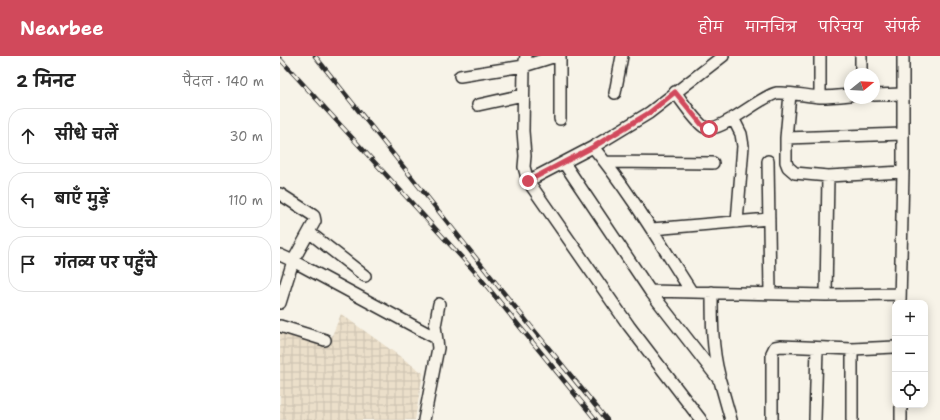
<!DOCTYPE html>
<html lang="hi">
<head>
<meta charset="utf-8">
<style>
	:root { --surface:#fff; --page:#f6f6f6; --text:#222; --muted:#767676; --line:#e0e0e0; --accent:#d1495b }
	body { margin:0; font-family:"Shantell Sans","Playpen Sans Deva",sans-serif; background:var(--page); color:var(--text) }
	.controls { position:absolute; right:12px; bottom:12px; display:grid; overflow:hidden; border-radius:8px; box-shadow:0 2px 10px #0003 }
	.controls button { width:36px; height:36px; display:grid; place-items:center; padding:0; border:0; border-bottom:1px solid var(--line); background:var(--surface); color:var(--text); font:20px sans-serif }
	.compass { position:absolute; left:564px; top:12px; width:36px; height:36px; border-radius:50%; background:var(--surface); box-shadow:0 2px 10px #0003; rotate:72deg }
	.stop { position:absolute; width:12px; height:12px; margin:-9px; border:3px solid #d1495b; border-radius:50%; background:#fff }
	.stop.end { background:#d1495b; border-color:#fff; box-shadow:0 1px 4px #0008 }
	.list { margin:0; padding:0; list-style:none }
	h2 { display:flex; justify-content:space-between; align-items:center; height:52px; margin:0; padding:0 16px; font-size:17px }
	h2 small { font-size:13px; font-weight:400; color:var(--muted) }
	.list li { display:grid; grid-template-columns:26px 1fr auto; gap:12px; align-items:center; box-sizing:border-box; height:56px; margin:0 8px 8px; padding:0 8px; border:1px solid var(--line); border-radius:16px }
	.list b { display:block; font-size:15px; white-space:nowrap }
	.list em { font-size:13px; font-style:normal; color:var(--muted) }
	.icon { flex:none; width:22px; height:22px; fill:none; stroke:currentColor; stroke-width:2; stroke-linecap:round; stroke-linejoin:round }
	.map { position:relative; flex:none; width:660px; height:364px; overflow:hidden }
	header { display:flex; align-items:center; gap:24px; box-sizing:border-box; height:56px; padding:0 20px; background:var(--accent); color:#fff }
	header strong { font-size:19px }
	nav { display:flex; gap:22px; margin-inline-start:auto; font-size:14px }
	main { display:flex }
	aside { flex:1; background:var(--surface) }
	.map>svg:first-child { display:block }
	.industrial { fill:url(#industrial-grid) }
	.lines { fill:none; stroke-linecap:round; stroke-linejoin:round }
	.minor-casing { stroke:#2b2b2b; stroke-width:14 }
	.minor { stroke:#f7f3e8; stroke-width:11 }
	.rail-casing { stroke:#2b2b2b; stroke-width:4.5 }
	.rail { stroke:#f7f3e8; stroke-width:3; stroke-dasharray:9; stroke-linecap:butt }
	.route { stroke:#d1495b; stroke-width:5 }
</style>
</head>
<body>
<header>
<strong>Nearbee</strong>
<nav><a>होम</a><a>मानचित्र</a><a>परिचय</a><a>संपर्क</a></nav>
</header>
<main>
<aside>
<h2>2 मिनट<small>पैदल · 140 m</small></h2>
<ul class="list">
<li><svg class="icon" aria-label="ahead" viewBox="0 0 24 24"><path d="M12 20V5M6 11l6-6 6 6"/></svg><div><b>सीधे चलें</b></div><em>30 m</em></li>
<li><svg class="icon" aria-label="left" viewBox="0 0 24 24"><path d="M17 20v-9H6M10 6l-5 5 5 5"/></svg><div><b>बाएँ मुड़ें</b></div><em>110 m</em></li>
<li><svg class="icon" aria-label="arrive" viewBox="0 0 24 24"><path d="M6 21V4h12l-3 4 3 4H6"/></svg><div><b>गंतव्य पर पहुँचे</b></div></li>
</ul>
</aside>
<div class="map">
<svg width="660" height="364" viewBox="0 0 660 364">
	<defs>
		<pattern id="industrial-grid" width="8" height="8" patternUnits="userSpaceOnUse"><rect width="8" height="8" fill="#ebdfca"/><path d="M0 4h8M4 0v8" fill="none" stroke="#cac0ae"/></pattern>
	</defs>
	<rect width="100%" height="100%" fill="#f7f3e8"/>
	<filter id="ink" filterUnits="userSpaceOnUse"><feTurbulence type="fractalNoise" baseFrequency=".025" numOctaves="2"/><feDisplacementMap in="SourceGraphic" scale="8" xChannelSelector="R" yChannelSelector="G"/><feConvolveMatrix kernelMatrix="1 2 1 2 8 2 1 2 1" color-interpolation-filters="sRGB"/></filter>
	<g filter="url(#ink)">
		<path class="industrial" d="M61,258L143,317L135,364H0V275L48,289Z"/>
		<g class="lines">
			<g class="minor-casing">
				<path id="minor" d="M246,0L244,10L243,75L245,100L244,111L248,125L349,270L421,364
					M280,0V63
					M540,0V41
					M581,18V0
					M180,20L244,10L276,0
					M395,36C402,45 415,65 424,71C438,80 480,40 497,37C511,36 526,40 540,41C550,41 560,40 570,39
					M335,37L342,0
					M510,38L506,82V106L508,111L515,117L548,120L623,116
					M594,39L623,38
					M198,49L243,39
					M453,62L461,78L463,90L457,166
					M506,82L623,78
					M313,91C350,136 380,187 411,235
					M488,105L490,237
					M325,106L433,107
					M284,107L370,235L440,325L451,364
					M248,125L313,91L369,57L443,0
					M0,138L31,158L34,160L35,165L13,205L0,247
					M372,173L489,163
					M30,177L85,220
					M0,199L13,205L156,282
					M370,235L546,239L620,238
					M432,236C432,264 432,292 439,319
					M546,239L548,120
					M620,247L623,116V0
					M0,270L45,284
					M621,349V364
					M144,364L158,292L155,270L159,248
					M492,364V297L495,291L501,290L572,293L615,291
					M535,364L537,292
					M572,364V293"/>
			</g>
			<use href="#minor" class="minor"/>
			<g class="rail-casing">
				<path id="rail" d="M35,0L227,241L327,364
					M0,3L196,217L316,364"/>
			</g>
			<use href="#rail" class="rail"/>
		</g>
	</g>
	<g class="lines" filter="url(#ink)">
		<path class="route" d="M248,125L313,91L369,57L395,36L422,69L429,73"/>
	</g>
</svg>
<div class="controls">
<button>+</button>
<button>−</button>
<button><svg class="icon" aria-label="locate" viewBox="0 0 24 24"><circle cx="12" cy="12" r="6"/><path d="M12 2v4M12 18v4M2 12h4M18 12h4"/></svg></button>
</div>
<svg class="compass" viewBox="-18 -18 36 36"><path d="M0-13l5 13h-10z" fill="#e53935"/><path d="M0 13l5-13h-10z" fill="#767676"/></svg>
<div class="stop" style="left:429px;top:73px"></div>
<div class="stop end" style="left:248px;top:125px"></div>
</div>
</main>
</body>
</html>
